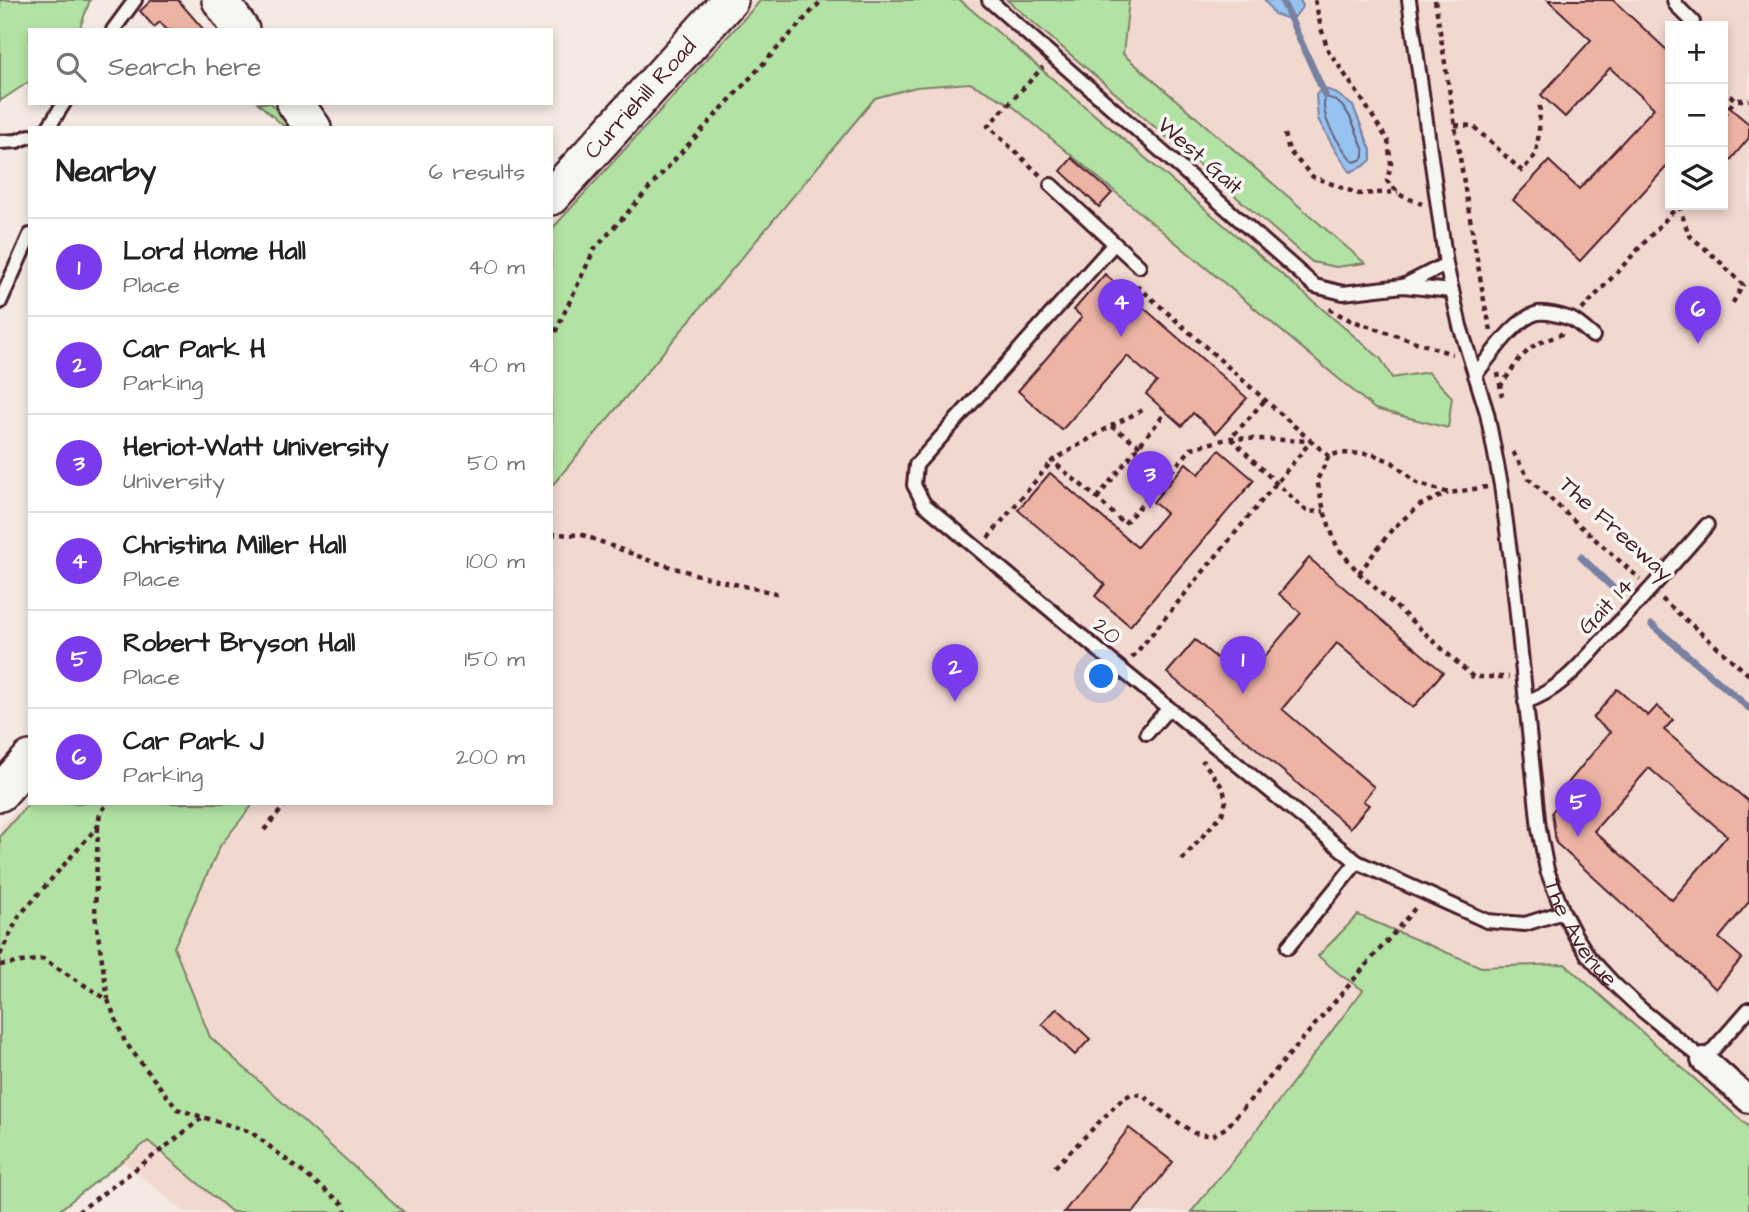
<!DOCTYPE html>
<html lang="en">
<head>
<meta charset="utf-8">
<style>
	:root { --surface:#fff; --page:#f6f6f6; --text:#222; --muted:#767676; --line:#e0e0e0; --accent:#7c3aed }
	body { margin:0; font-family:"Architects Daughter",sans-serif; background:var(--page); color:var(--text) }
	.controls { position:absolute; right:21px; top:21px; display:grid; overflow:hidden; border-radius:0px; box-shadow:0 4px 10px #0003 }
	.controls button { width:63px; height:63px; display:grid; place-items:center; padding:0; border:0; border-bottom:2px solid var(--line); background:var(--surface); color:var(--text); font:35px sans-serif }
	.you { position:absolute; left:1102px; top:677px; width:24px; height:24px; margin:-18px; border:5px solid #fff; border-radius:50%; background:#1a73e8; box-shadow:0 0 0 10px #1a73e833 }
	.badge { display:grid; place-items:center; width:46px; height:46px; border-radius:50%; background:var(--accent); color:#fff; font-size:23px; font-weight:700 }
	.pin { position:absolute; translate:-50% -58px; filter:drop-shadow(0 2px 4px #0008) }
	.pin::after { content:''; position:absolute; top:37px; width:24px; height:21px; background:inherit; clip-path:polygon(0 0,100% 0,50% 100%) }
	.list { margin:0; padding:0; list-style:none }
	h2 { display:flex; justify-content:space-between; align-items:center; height:91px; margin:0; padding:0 28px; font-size:30px }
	h2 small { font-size:23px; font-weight:400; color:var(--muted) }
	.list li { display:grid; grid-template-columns:46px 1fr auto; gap:21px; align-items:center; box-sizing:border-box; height:98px; padding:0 28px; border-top:2px solid var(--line) }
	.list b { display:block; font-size:26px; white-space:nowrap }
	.list p { margin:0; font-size:23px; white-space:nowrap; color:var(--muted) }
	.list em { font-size:23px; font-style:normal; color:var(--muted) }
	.icon { flex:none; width:38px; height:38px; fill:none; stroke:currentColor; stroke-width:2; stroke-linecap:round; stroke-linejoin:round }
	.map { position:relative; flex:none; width:1749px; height:1212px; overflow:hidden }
	.search { position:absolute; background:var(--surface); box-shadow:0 4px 10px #0003; left:28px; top:28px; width:525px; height:77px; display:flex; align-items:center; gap:18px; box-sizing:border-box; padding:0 24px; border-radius:0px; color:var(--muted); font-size:26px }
	.panel { position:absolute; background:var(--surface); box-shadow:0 4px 10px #0003; left:28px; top:126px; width:525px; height:679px; border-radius:0px }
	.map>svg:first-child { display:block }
	.built { fill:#f2d9d0; fill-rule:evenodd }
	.green { fill:#b2e3a4; stroke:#7e8168; stroke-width:2 }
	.water { fill:#96c3f0; stroke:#7881a1; stroke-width:2 }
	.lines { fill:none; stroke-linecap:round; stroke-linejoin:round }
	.shore { stroke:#68617a; stroke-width:2 }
	.stream { stroke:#7881a1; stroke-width:7 }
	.building { fill:#edb4a5; stroke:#4a1f2b; stroke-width:2; fill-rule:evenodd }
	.lane-casing { stroke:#4a1f2b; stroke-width:18 }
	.street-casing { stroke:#4a1f2b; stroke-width:30 }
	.secondary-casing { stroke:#4a1f2b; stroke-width:40 }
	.path { stroke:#4a1f2b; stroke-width:4.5; stroke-dasharray:5 5; stroke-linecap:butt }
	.lane { stroke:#f6f6f2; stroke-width:12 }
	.street { stroke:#f6f6f2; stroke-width:24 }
	.secondary { stroke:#f6f6f2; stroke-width:35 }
	.labels { text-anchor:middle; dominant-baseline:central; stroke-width:7; stroke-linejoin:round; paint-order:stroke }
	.street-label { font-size:23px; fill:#4a1f2b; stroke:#f6f6f2 }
</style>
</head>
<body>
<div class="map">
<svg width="1749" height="1212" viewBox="0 0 1749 1212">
	<rect width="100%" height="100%" fill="#f4e9e3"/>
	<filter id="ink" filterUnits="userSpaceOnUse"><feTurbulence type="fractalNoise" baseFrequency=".0143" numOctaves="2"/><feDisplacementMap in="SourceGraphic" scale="14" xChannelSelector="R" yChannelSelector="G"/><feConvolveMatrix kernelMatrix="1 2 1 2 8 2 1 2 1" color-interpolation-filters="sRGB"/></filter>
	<g filter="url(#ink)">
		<path class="built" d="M755,0H1749V1212H185L0,1062V828L30,795V803H551V223ZM1670,26H1723V205H1670Z"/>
		<path class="green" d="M0,0H90L79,30H30V81L0,101Z
			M761,0H960L1381,359L1392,378L1428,372L1452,397L1448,428L1375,409L1010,104L970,83L916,87L875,98L551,487V230Z
			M1007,0H1129L1123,54L1365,263L1336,267L1312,262Z
			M258,103H271L289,128H286Z
			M30,802V803H254L220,846L174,947L210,1037L404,1212H232L148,1141L57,1212H0V836Z
			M1358,915L1481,967L1565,964L1749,1127V1212H1191L1240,1152L1363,990L1342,976L1318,956Z"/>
		<path class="water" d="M1265,0H1300L1303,6L1292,20L1274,14Z
			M1322,88L1334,92L1353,106L1371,150V160L1364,166L1350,172L1335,150L1318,119L1316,95Z"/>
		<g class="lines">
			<path class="shore" d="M1325,97C1349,100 1356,132 1364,151V157L1360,160L1354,162L1352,161C1339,143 1319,119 1325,97Z"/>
			<path class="stream" d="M1282,0L1325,95
				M1581,557L1616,591
				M1652,625L1749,708"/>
		</g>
		<path class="building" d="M152,0H178L204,30H167L160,22L154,27L140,11Z
			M1548,0H1613L1670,53V163L1580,261L1513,200L1549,161L1579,189L1654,108L1610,68L1565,117L1541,95L1591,40Z
			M1723,102L1749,124V138L1723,169Z
			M1072,158L1112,193L1099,207L1061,171Z
			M1105,274L1247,398L1216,433L1193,413L1182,426L1146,394L1157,382L1127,356L1062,430L1018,391L1082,317L1074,310Z
			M1219,450L1254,480L1130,626L1095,596L1105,584L1018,510L1050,473L1137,547L1166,513L1153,502L1186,463L1199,474Z
			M1309,558L1443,672L1413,708L1337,643L1282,709L1374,787L1363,801L1369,805L1350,828L1167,673L1195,640L1244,681L1301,613L1279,594Z
			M1617,689L1648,716L1657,706L1673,720L1664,730L1749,802V902L1719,938L1742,958L1716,989L1556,843L1552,812L1563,798L1559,794L1610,732L1593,718ZM1649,768L1727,836L1672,900L1594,831Z
			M1057,1008L1090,1039L1075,1055L1042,1024Z
			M1129,1128L1173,1162L1134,1212H1064Z"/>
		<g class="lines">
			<g class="lane-casing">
				<g id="lane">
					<path d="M989,0L1315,286L1343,293L1403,286L1452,291"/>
					<path id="s1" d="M1409,0L1446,264L1460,326L1487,413L1501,485L1513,575L1539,829L1547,870L1563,912L1575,935L1589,957L1614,984L1642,1010L1704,1060L1749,1009"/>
					<path d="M1674,0L1676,5L1693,22"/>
					<path d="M113,30L135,0"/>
					<path d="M48,128L64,103"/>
					<path d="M0,142L17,141L30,136"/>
					<path d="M1051,185L1139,266"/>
					<path d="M1114,244L916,465L914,485L924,504L1122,670L1357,862L1487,921L1525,924L1563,912"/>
					<path d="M1403,286L1446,264"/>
					<path d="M0,302L30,235"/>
					<path d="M1475,375C1490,357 1515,318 1538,313C1548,312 1562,316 1571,319C1579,323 1586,330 1593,336"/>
					<path d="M1525,702C1562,690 1583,661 1608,634C1642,599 1675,562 1707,525"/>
					<path d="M1147,733L1169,708"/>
					<path d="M1288,947L1357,862"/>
				</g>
			</g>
			<g class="street-casing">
				<path id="street" d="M1704,1060L1749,1100"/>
			</g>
			<g class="secondary-casing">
				<g id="secondary">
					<path d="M220,0L241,30"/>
					<path d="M295,103L313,128"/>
					<path id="s2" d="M551,197L730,0"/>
					<path d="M0,793L30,759"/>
				</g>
			</g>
			<path class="path" d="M1315,0L1321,28L1328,50L1363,101L1388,141L1391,164L1387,181L1402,196L1422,204
				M1435,0L1465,189L1485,306L1491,330
				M1723,88L1735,100H1749
				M1723,115L1735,100
				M1455,125L1473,126L1522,171L1536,154L1539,132L1540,103
				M1285,134L1289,151L1313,177L1359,194L1398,192
				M1040,175L988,126L1043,67
				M1679,206L1689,235L1717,259L1743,285L1731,306
				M1329,309L1350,320L1452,354
				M1582,310L1679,205
				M551,341L594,250L677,157L822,0
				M1498,373L1502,396
				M1500,387L1520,358L1536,344L1560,335L1563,332
				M1264,401L1231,438L1276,483L1308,512L1324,511
				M1111,426L1143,410
				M1513,452L1529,479L1578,524L1640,579
				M1171,471L1139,445L1111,426L1052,461L1097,498L1124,524L1192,448L1231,438L1311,441L1329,456
				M1487,487L1449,493L1417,483L1392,462L1372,454L1339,453L1329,456L1317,480L1324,511L1337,547L1359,573L1473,677H1509
				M1097,498L1166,412
				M551,534L583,535L651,561L712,579L780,594
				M988,538L1052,461
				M1359,573L1393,528L1420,505L1448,493
				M1662,599L1749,675
				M1132,658L1311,441L1133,282
				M98,827L95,915L108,999
				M264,830L287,803
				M1182,860L1222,814L1226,801L1223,788L1202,760
				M0,955L19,916L98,826L100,813L108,803
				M0,965L43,959L108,1000L125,1042L177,1109L251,1132L343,1204L346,1212
				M1055,1167L1123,1098L1132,1094L1142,1095L1166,1114L1194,1133L1212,1136L1227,1127L1417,906
				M78,1212L172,1142L203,1117"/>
			<use href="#lane" class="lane"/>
			<use href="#street" class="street"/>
			<use href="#secondary" class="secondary"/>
		</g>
	</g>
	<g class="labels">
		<g class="street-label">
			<text stroke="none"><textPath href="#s2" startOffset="133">Curriehill Road</textPath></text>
			<text transform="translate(1200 156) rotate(41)">West Gait</text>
			<text transform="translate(1616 529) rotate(42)">The Freeway</text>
			<text transform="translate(1606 606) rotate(-46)">Gait 14</text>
			<text transform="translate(1107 631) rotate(40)">20</text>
			<text stroke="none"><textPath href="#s1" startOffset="954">The Avenue</textPath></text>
		</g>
	</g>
</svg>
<div class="controls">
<button>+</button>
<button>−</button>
<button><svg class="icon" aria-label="layers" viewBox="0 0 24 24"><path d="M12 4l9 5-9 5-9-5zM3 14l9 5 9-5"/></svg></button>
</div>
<div class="you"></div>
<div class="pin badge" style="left:1243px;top:694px">1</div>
<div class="pin badge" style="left:955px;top:702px">2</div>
<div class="pin badge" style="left:1150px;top:509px">3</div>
<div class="pin badge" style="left:1121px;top:337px">4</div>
<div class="pin badge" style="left:1578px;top:837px">5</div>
<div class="pin badge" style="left:1698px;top:344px">6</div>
<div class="search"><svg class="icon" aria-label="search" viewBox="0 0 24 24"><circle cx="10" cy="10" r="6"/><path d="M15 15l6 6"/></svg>Search here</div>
<section class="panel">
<h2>Nearby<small>6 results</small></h2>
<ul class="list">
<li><span class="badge">1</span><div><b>Lord Home Hall</b><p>Place</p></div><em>40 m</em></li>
<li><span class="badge">2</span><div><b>Car Park H</b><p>Parking</p></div><em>40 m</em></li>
<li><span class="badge">3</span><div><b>Heriot-Watt University</b><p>University</p></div><em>50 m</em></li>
<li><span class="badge">4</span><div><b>Christina Miller Hall</b><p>Place</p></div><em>100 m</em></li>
<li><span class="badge">5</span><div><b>Robert Bryson Hall</b><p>Place</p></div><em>150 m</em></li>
<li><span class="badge">6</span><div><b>Car Park J</b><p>Parking</p></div><em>200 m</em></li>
</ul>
</section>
</div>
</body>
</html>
